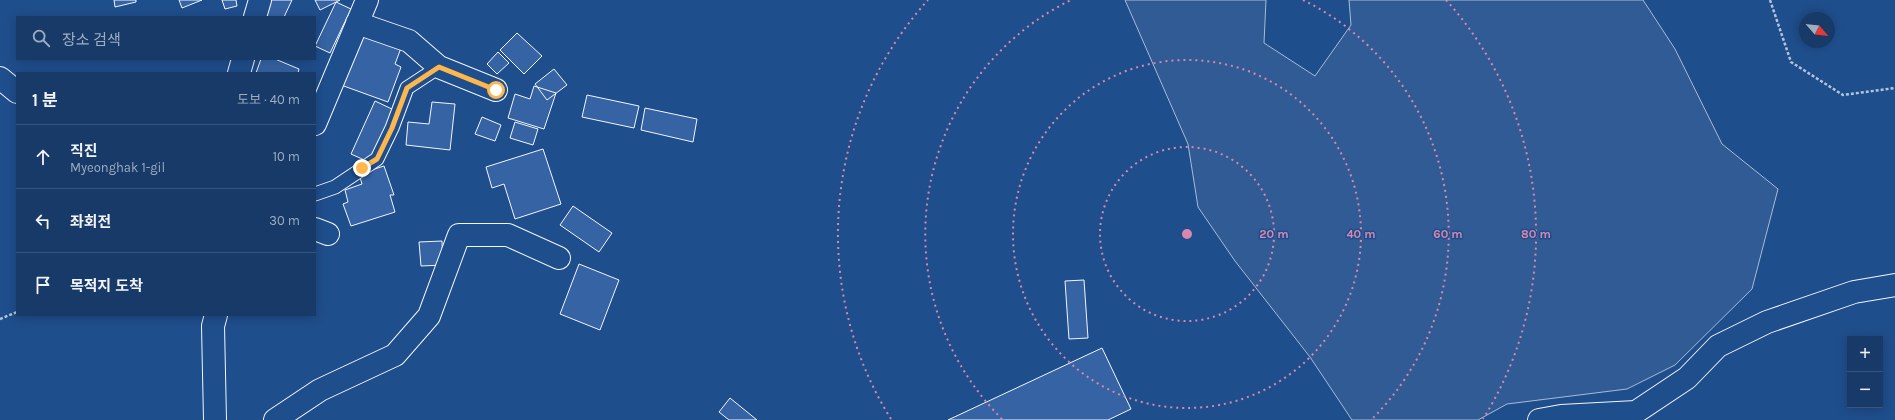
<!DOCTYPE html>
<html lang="ko">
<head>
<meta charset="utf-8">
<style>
	:root { --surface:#173a69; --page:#20416f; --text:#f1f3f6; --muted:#9eadc0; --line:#36547d }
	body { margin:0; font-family:Karla,"Noto Sans KR",sans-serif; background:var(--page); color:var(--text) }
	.controls { position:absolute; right:12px; bottom:12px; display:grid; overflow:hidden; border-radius:0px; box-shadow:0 2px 10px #0003 }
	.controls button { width:36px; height:36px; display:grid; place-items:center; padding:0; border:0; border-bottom:1px solid var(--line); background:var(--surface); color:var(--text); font:20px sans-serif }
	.compass { position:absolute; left:1799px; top:12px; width:36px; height:36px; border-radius:50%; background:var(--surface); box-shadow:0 2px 10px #0003; rotate:118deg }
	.stop { position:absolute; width:12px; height:12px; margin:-9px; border:3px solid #ffb74d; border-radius:50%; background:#fff }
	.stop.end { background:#ffb74d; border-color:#fff; box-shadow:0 1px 4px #0008 }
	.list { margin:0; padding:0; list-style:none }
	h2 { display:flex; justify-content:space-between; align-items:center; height:52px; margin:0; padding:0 16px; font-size:17px }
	h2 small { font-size:13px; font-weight:400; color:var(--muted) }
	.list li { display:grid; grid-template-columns:26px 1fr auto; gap:12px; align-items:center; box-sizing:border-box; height:64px; padding:0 16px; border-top:1px solid var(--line) }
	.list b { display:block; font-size:15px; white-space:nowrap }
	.list p { margin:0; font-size:13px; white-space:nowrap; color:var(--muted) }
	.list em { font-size:13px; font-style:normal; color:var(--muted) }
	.icon { flex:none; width:22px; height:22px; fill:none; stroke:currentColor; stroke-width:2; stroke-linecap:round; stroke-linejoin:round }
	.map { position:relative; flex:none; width:1895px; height:420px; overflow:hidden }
	.search { position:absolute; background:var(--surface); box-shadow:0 2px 10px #0003; left:16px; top:16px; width:300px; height:44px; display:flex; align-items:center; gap:10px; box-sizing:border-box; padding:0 14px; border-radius:0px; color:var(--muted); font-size:15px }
	.panel { position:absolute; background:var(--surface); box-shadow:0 2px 10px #0003; left:16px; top:72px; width:300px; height:244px; border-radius:0px }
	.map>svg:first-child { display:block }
	.green { fill:#305b95; stroke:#a8bbd7 }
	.building { fill:#3563a3; stroke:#f2f6ff }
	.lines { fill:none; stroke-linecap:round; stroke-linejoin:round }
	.service-casing { stroke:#f2f6ff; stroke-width:15 }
	.minor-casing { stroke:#f2f6ff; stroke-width:24 }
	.path { stroke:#b3c4dc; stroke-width:2.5; stroke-dasharray:3 2; stroke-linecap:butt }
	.service { stroke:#1f4e8c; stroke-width:13 }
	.minor { stroke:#1f4e8c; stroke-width:22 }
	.route { stroke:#ffb74d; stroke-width:5 }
	.ring { fill:none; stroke:#da87ad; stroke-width:2; stroke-dasharray:2 4 }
	.centre { fill:#da87ad; stroke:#1f4e8c; stroke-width:2 }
	.ring-label { font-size:12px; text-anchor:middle; font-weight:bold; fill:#da87ad; stroke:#1f4e8c; stroke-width:3; stroke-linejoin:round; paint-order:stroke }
</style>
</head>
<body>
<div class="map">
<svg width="1895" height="420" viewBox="0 0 1895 420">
	<rect width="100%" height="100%" fill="#1f4e8c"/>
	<path class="green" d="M1125,0H1266L1264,43L1315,76L1351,25L1349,0H1643L1675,49L1722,144L1778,189L1752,289L1675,365L1627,389L1507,404L1478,420H1352L1310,357L1235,261L1198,207L1188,144Z"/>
	<path class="building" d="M114,0H136V2L115,7Z
		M179,0H202L182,8Z
		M222,0H236L237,6L225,9Z
		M271,0H292L284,17H263Z
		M315,0H340L320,10Z
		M336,2L351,9L330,53L315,46Z
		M360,33L401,48L395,64L401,67L388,102L341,85Z
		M517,33L542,56L524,74L500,50Z
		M498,52L509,63L497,74L487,64Z
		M261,59H275L299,69L298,73H256Z
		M554,69L567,85L547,100L535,84Z
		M534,86L556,93L544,129L508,118L515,94L530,99Z
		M587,95L639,106L634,128L582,117Z
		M375,101L394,110L371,163L351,154Z
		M432,102L455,104L450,150L406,145L408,122L429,124Z
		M645,108L697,119L693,142L641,130Z
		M482,117L501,125L495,141L475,134Z
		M515,122L538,129L533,145L510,138Z
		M543,149L561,204L515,219L504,184L492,188L486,167Z
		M384,166L394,195H390L395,212L351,226L343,204L348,202L345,190L362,184L359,174Z
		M573,206L612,233L599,252L560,225Z
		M442,241L443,265L421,266L419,242Z
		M579,264L619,280L600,330L560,314Z
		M1084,280L1088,338L1069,339L1065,281Z
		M1102,348L1131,409L1108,420H948Z
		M730,398L757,420H729L719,412Z"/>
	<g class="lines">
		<g class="service-casing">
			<path id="service" d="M315,194L335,187L377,159L392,128L407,88L439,67"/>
		</g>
		<g class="minor-casing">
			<path id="minor" d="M255,17L260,0
				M357,23L409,41L439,67L496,90
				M239,73L243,59
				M0,78L17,92
				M315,124L367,0
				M315,229L328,234
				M215,420L213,326L216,315
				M275,420L320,390L395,355L429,316L459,235H508L559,258
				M1539,420L1561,416L1636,412L1687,378L1718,346L1767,322L1854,292L1895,285"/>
		</g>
		<path class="path" d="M1770,0L1791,62L1843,95L1895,88
			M0,319L17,312"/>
		<use href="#service" class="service"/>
		<use href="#minor" class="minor"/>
	</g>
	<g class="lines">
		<path class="route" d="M362,168L377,159L392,128L407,88L439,67L496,90"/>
	</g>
	<g class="ring">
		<circle cx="1187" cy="234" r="87"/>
		<circle cx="1187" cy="234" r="174"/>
		<path d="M1002 419A261 261 0 0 1 1071 0M1303 0A261 261 0 0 1 1372 419"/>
		<path d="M891 419A349 349 0 0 1 928 0M1446 0A349 349 0 0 1 1483 419"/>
	</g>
	<circle cx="1187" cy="234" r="6" class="centre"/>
	<g class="ring-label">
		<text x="1274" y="238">20 m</text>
		<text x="1361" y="238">40 m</text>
		<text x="1448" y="238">60 m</text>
		<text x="1536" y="238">80 m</text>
	</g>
</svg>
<div class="controls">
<button>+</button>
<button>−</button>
</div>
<svg class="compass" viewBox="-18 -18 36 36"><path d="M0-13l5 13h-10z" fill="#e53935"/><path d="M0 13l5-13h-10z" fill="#9eadc0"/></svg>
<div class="stop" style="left:496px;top:90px"></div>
<div class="stop end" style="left:362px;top:168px"></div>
<div class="search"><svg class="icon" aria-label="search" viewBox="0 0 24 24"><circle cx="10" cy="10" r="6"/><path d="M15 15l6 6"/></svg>장소 검색</div>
<section class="panel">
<h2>1 분<small>도보 · 40 m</small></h2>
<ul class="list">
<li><svg class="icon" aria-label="ahead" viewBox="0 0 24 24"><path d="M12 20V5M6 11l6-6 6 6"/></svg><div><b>직진</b><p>Myeonghak 1-gil</p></div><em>10 m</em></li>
<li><svg class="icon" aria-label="left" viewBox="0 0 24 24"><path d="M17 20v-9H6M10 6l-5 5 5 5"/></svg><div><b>좌회전</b></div><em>30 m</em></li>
<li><svg class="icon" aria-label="arrive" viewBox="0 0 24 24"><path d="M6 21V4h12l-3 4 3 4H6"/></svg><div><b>목적지 도착</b></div></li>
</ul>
</section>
</div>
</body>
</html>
